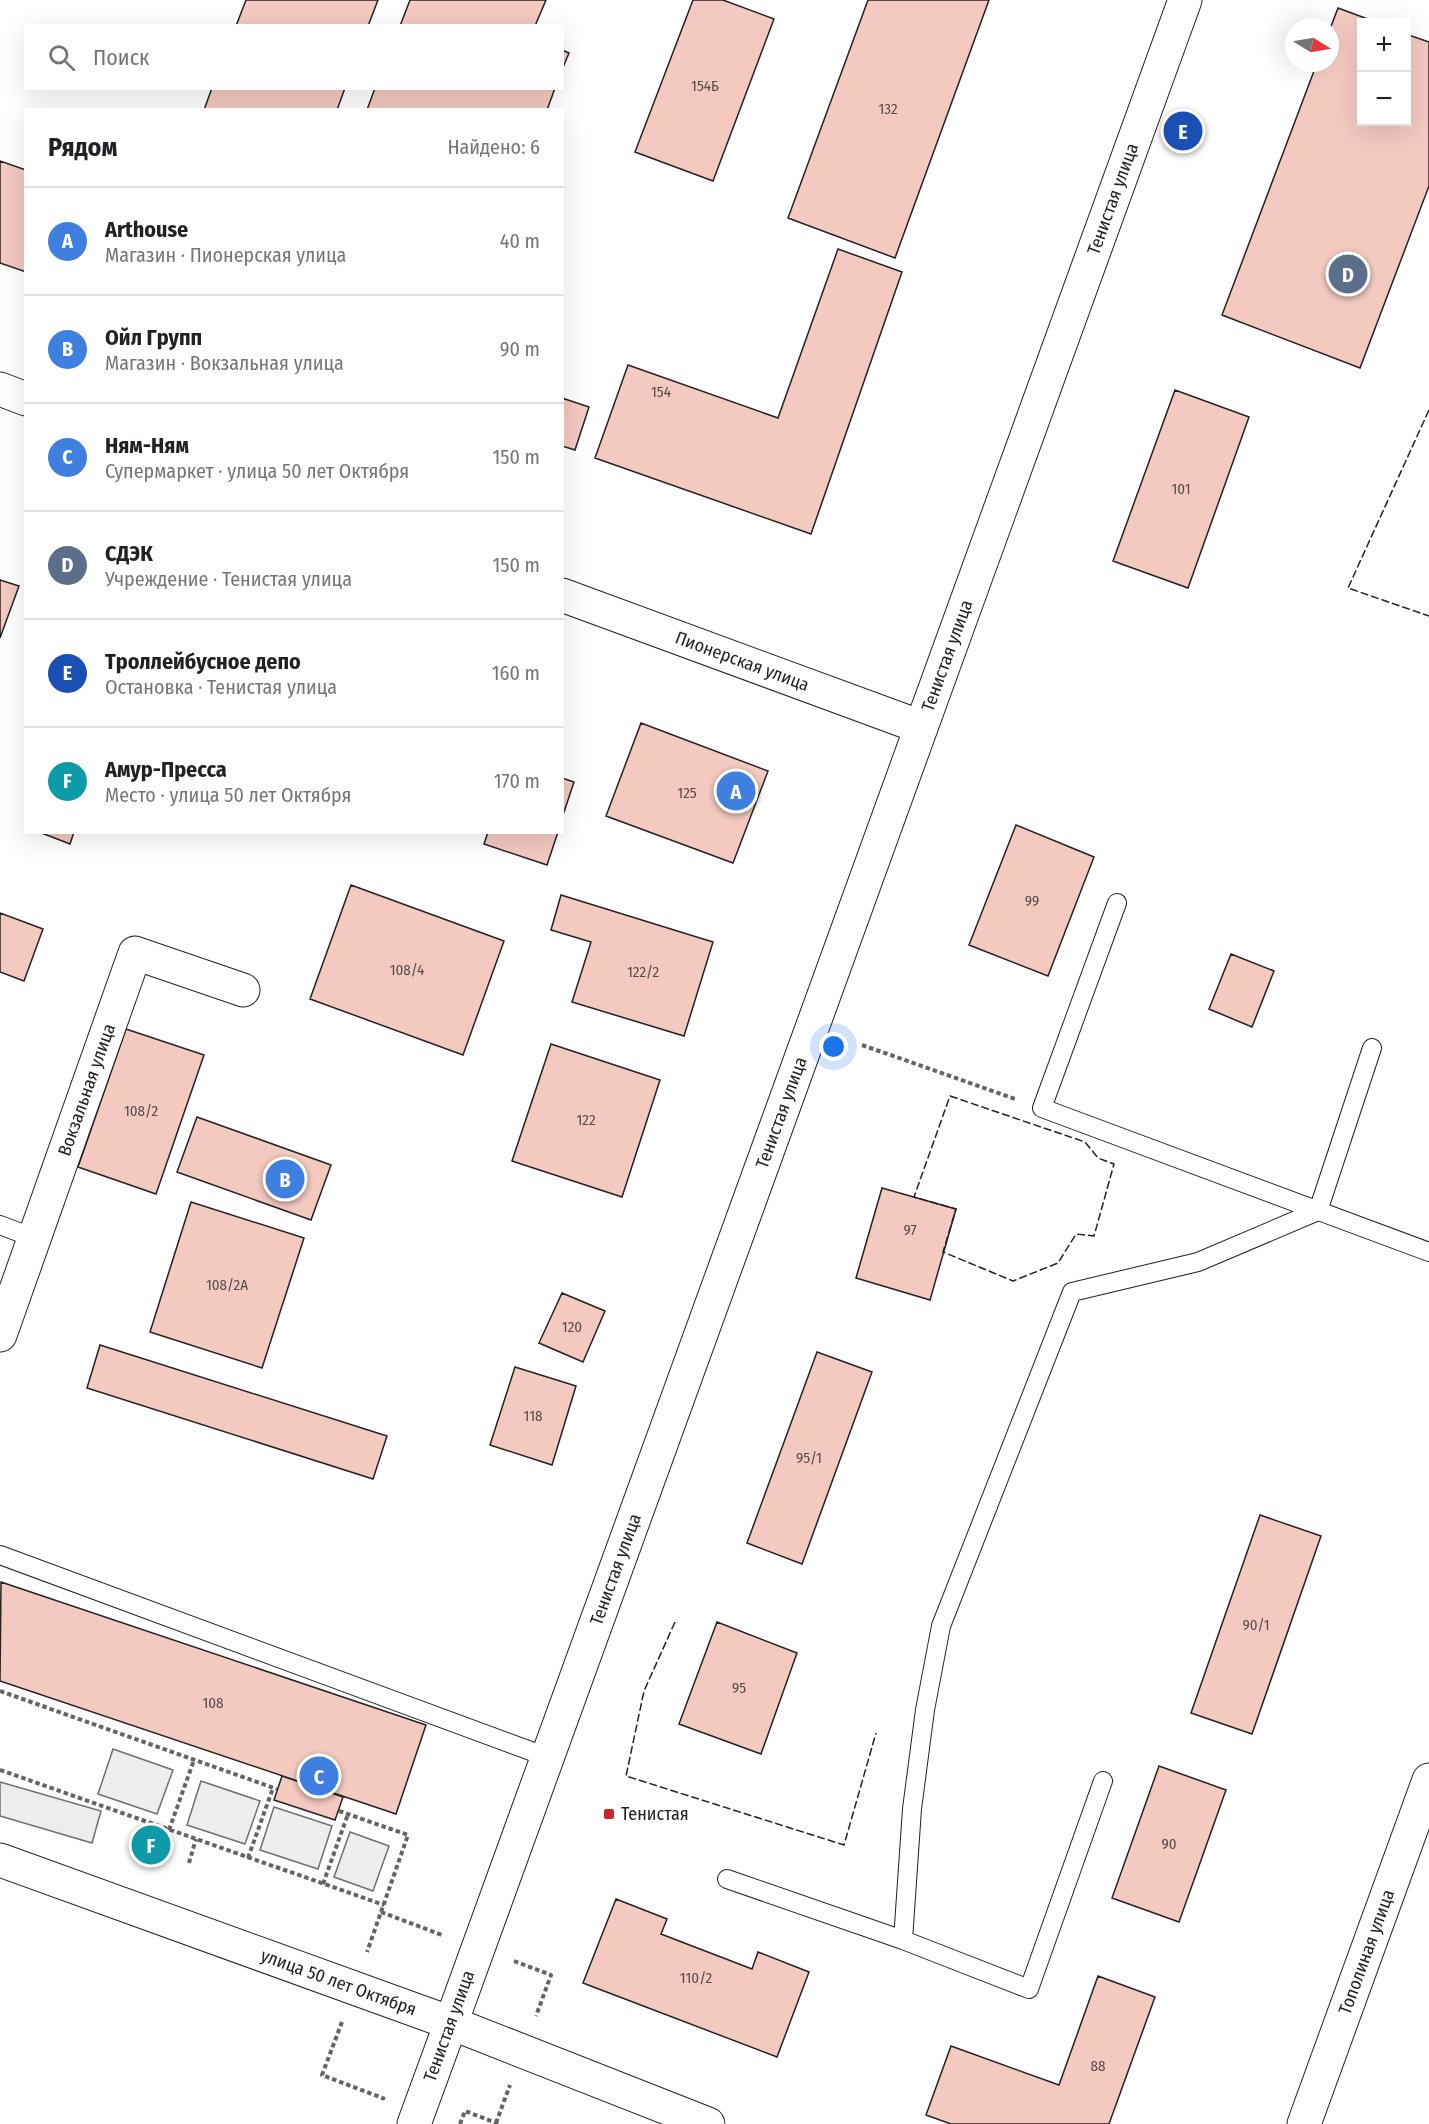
<!DOCTYPE html>
<html lang="ru">
<head>
<meta charset="utf-8">
<style>
	:root { --surface:#fff; --page:#f2f2f2; --text:#202124; --muted:#757577; --line:#e0e0e0; --accent:#0b8043 }
	body { margin:0; font-family:"Fira Sans Condensed",sans-serif; background:var(--page); color:var(--text) }
	.controls { position:absolute; right:18px; top:18px; display:grid; overflow:hidden; border-radius:0px; box-shadow:0 6px 24px #0002 }
	.controls button { width:54px; height:54px; display:grid; place-items:center; padding:0; border:0; border-bottom:2px solid var(--line); background:var(--surface); color:var(--text); font:30px sans-serif }
	.compass { position:absolute; left:1285px; top:18px; width:54px; height:54px; border-radius:50%; background:var(--surface); box-shadow:0 6px 24px #0002; rotate:101deg }
	.you { position:absolute; left:834px; top:1047px; width:21px; height:21px; margin:-15px; border:4px solid #fff; border-radius:50%; background:#1a73e8; box-shadow:0 0 0 9px #1a73e833 }
	.badge { display:grid; place-items:center; width:39px; height:39px; border-radius:50%; background:var(--accent); color:#fff; font-size:20px; font-weight:700 }
	.pin { position:absolute; translate:-50% -50%; border:3px solid #fff; box-shadow:0 2px 6px #0006 }
	.list { margin:0; padding:0; list-style:none }
	h2 { display:flex; justify-content:space-between; align-items:center; height:78px; margin:0; padding:0 24px; font-size:26px }
	h2 small { font-size:20px; font-weight:400; color:var(--muted) }
	.list li { display:grid; grid-template-columns:39px 1fr auto; gap:18px; align-items:center; box-sizing:border-box; height:108px; padding:0 24px; border-top:2px solid var(--line) }
	.list b { display:block; font-size:22px; white-space:nowrap }
	.list p { margin:0; font-size:20px; white-space:nowrap; color:var(--muted) }
	.list em { font-size:20px; font-style:normal; color:var(--muted) }
	.icon { flex:none; width:33px; height:33px; fill:none; stroke:currentColor; stroke-width:2; stroke-linecap:round; stroke-linejoin:round }
	.map { position:relative; flex:none; width:1429px; height:2124px; overflow:hidden }
	.search { position:absolute; background:var(--surface); box-shadow:0 6px 24px #0002; left:24px; top:24px; width:540px; height:66px; display:flex; align-items:center; gap:15px; box-sizing:border-box; padding:0 21px; border-radius:0px; color:var(--muted); font-size:22px }
	.panel { position:absolute; background:var(--surface); box-shadow:0 6px 24px #0002; left:24px; top:108px; width:540px; height:726px; border-radius:0px }
	.map>svg:first-child { display:block }
	.green { fill:#eee; stroke:#6f6f6f; stroke-width:1.5 }
	.parking { fill:#ededed; stroke:#6f6f6f; stroke-width:1.5 }
	.building { fill:#f3c9c0; stroke:#222; stroke-width:1.5 }
	.lines { fill:none; stroke-linecap:round; stroke-linejoin:round }
	.service-casing { stroke:#222; stroke-width:20 }
	.minor-casing { stroke:#222; stroke-width:35 }
	.tertiary-casing { stroke:#222; stroke-width:35 }
	.secondary-casing { stroke:#222; stroke-width:35 }
	.path { stroke:#646464; stroke-width:4; stroke-dasharray:4.5 3; stroke-linecap:butt }
	.service { stroke:#fff; stroke-width:18 }
	.minor { stroke:#fff; stroke-width:33 }
	.tertiary { stroke:#fff; stroke-width:33 }
	.secondary { stroke:#fff; stroke-width:33 }
	.fence { stroke:#222; stroke-width:1.5; stroke-dasharray:8 3; stroke-linecap:butt }
	.poi-dot { fill:#c62828; stroke:#fff; stroke-width:2 }
	.labels { text-anchor:middle; dominant-baseline:central; stroke-width:4.5; stroke-linejoin:round; paint-order:stroke }
	.number-label { font-size:15px; fill:#564c4a }
	.street-label { font-size:18px; fill:#222; stroke:#fff }
	.poi-label { font-size:18px; fill:#222; stroke:#fff; text-anchor:start }
</style>
</head>
<body>
<div class="map">
<svg width="1429" height="2124" viewBox="0 0 1429 2124">
	<rect width="100%" height="100%" fill="#fff"/>
	<path class="green" d="M113,1749L173,1770L157,1814L98,1794Z
		M201,1781L260,1801L245,1844L187,1825Z
		M274,1807L332,1826L318,1869L260,1850Z
		M350,1832L389,1846L373,1891L334,1877Z"/>
	<path class="parking" d="M0,1782L101,1811L92,1843L0,1816Z"/>
	<path class="building" d="M246,0H378L368,26H236Z
		M410,0H546L535,26H400Z
		M693,0H723L774,19L713,181L635,152Z
		M868,0H989L895,258L788,218Z
		M1338,8L1376,22H1362V122H1406V34L1429,42V186L1360,368L1222,315L1317,63H1330V29Z
		M562,50L569,53L562,70Z
		M212,88H345L337,110H204Z
		M375,88H555L547,110H367Z
		M0,161L26,170V272L0,263Z
		M838,249L902,272L811,534L595,458L628,365L778,418Z
		M1175,390L1249,417L1188,588L1113,561Z
		M562,398L589,407L575,450L562,446Z
		M0,580L19,586L0,638Z
		M641,723L768,771L733,863L606,816Z
		M562,778L574,782L562,818Z
		M1016,825L1094,857L1048,976L969,945Z
		M39,832H74L70,844Z
		M488,832H558L547,865L484,844Z
		M351,885L504,941L463,1055L310,999Z
		M561,895L713,942L684,1036L572,1002L591,942L551,930Z
		M0,913L43,929L24,981L0,972Z
		M1231,954L1274,971L1252,1027L1209,1009Z
		M126,1029L204,1055L156,1194L78,1167Z
		M551,1044L660,1080L622,1197L512,1161Z
		M197,1117L331,1165L311,1220L177,1172Z
		M882,1188L956,1209L930,1300L856,1278Z
		M191,1202L304,1238L262,1368L150,1332Z
		M562,1293L605,1311L583,1362L539,1343Z
		M100,1345L387,1436L373,1479L87,1388Z
		M817,1352L872,1372L802,1564L747,1543Z
		M515,1367L576,1386L552,1465L490,1445Z
		M1260,1515L1321,1536L1252,1734L1191,1713Z
		M1,1582L426,1725L396,1814L0,1681Z
		M717,1622L797,1653L761,1754L679,1724Z
		M1159,1766L1226,1790L1179,1922L1112,1898Z
		M282,1776L343,1797L335,1820L274,1800Z
		M143,1829L166,1836L158,1861L135,1854Z
		M616,1899L667,1919L661,1934L752,1969L758,1952L809,1972L777,2057L583,1983Z
		M1098,1976L1155,1997L1109,2124H951L926,2115L951,2046L1059,2085Z"/>
	<g class="lines">
		<g class="service-casing">
			<path id="service" d="M1117,903L1042,1108L1429,1252
				M0,1225L34,1238
				M0,1555L547,1757
				M727,1879L903,1940L1029,1989L1103,1781
				M903,1940L912,1809L925,1710L941,1626L1072,1292L1198,1262L1318,1211L1372,1048"/>
		</g>
		<g class="minor-casing">
			<g id="minor">
				<path d="M0,389L26,399"/>
				<path id="s1" d="M562,595L921,727"/>
				<path id="s2" d="M0,1335L135,953L243,990"/>
				<path id="s3" d="M1304,2124L1429,1780"/>
			</g>
		</g>
		<g class="tertiary-casing">
			<path id="tertiary" d="M414,2124L451,2023L708,2124"/>
		</g>
		<g class="secondary-casing">
			<g id="secondary">
				<path id="s4" d="M0,1860L451,2023L1185,0"/>
			</g>
		</g>
		<path class="path" d="M862,1045L1015,1099
			M0,1691L277,1789
			M0,1770L384,1905
			M339,1811L408,1835L367,1952
			M169,1830L194,1760
			M248,1858L273,1788
			M189,1863L196,1839
			M323,1884L348,1814
			M381,1912L442,1935
			M514,1961L551,1975L536,2016
			M342,2022L322,2075L385,2099
			M496,2123L510,2085
			M460,2124L465,2111L499,2124"/>
		<use href="#service" class="service"/>
		<use href="#minor" class="minor"/>
		<use href="#tertiary" class="tertiary"/>
		<use href="#secondary" class="secondary"/>
		<path class="fence" d="M1429,410L1348,588L1429,616
			M950,1096L1085,1142L1098,1158L1114,1164L1094,1236L1076,1234L1058,1263L1013,1281L943,1252L956,1209L914,1197Z
			M675,1622L644,1691L626,1776L844,1845L876,1733"/>
	</g>
	<rect class="poi-dot" x="603" y="1808" width="12" height="12" rx="3"/>
	<g class="labels">
		<g class="number-label">
			<text x="705" y="86">154Б</text>
			<text x="888" y="109">132</text>
			<text x="661" y="392">154</text>
			<text x="1181" y="489">101</text>
			<text x="687" y="793">125</text>
			<text x="1032" y="901">99</text>
			<text x="407" y="970">108/4</text>
			<text x="643" y="972">122/2</text>
			<text x="141" y="1111">108/2</text>
			<text x="586" y="1120">122</text>
			<text x="910" y="1230">97</text>
			<text x="227" y="1285">108/2А</text>
			<text x="572" y="1327">120</text>
			<text x="533" y="1416">118</text>
			<text x="809" y="1458">95/1</text>
			<text x="1256" y="1625">90/1</text>
			<text x="739" y="1688">95</text>
			<text x="213" y="1703">108</text>
			<text x="1169" y="1844">90</text>
			<text x="696" y="1978">110/2</text>
			<text x="1098" y="2066">88</text>
		</g>
		<g class="street-label">
			<text stroke="none"><textPath href="#s4" startOffset="2420">Тенистая улица</textPath></text>
			<text stroke="none"><textPath href="#s4" startOffset="1934">Тенистая улица</textPath></text>
			<text stroke="none"><textPath href="#s1" startOffset="192">Пионерская улица</textPath></text>
			<text stroke="none"><textPath href="#s2" startOffset="260">Вокзальная улица</textPath></text>
			<text stroke="none"><textPath href="#s4" startOffset="1448">Тенистая улица</textPath></text>
			<text stroke="none"><textPath href="#s4" startOffset="962">Тенистая улица</textPath></text>
			<text stroke="none"><textPath href="#s3" startOffset="183">Тополиная улица</textPath></text>
			<text stroke="none"><textPath href="#s4" startOffset="360">улица 50 лет Октября</textPath></text>
			<text transform="translate(449 2026) rotate(-70)">Тенистая улица</text>
		</g>
		<g class="poi-label">
			<text x="621" y="1814">Тенистая</text>
		</g>
	</g>
</svg>
<div class="controls">
<button>+</button>
<button>−</button>
</div>
<svg class="compass" viewBox="-18 -18 36 36"><path d="M0-13l5 13h-10z" fill="#e53935"/><path d="M0 13l5-13h-10z" fill="#757577"/></svg>
<div class="you"></div>
<div class="pin badge" style="left:736px;top:791px;background:#3f7fe0">A</div>
<div class="pin badge" style="left:285px;top:1179px;background:#3f7fe0">B</div>
<div class="pin badge" style="left:319px;top:1776px;background:#3f7fe0">C</div>
<div class="pin badge" style="left:1348px;top:274px;background:#5c6f8a">D</div>
<div class="pin badge" style="left:1183px;top:131px;background:#1a4fb4">E</div>
<div class="pin badge" style="left:151px;top:1845px;background:#0f9aa8">F</div>
<div class="search"><svg class="icon" aria-label="search" viewBox="0 0 24 24"><circle cx="10" cy="10" r="6"/><path d="M15 15l6 6"/></svg>Поиск</div>
<section class="panel">
<h2>Рядом<small>Найдено: 6</small></h2>
<ul class="list">
<li><span class="badge" style="background:#3f7fe0">A</span><div><b>Arthouse</b><p>Магазин · Пионерская улица</p></div><em>40 m</em></li>
<li><span class="badge" style="background:#3f7fe0">B</span><div><b>Ойл Групп</b><p>Магазин · Вокзальная улица</p></div><em>90 m</em></li>
<li><span class="badge" style="background:#3f7fe0">C</span><div><b>Ням-Ням</b><p>Супермаркет · улица 50 лет Октября</p></div><em>150 m</em></li>
<li><span class="badge" style="background:#5c6f8a">D</span><div><b>СДЭК</b><p>Учреждение · Тенистая улица</p></div><em>150 m</em></li>
<li><span class="badge" style="background:#1a4fb4">E</span><div><b>Троллейбусное депо</b><p>Остановка · Тенистая улица</p></div><em>160 m</em></li>
<li><span class="badge" style="background:#0f9aa8">F</span><div><b>Амур-Пресса</b><p>Место · улица 50 лет Октября</p></div><em>170 m</em></li>
</ul>
</section>
</div>
</body>
</html>
